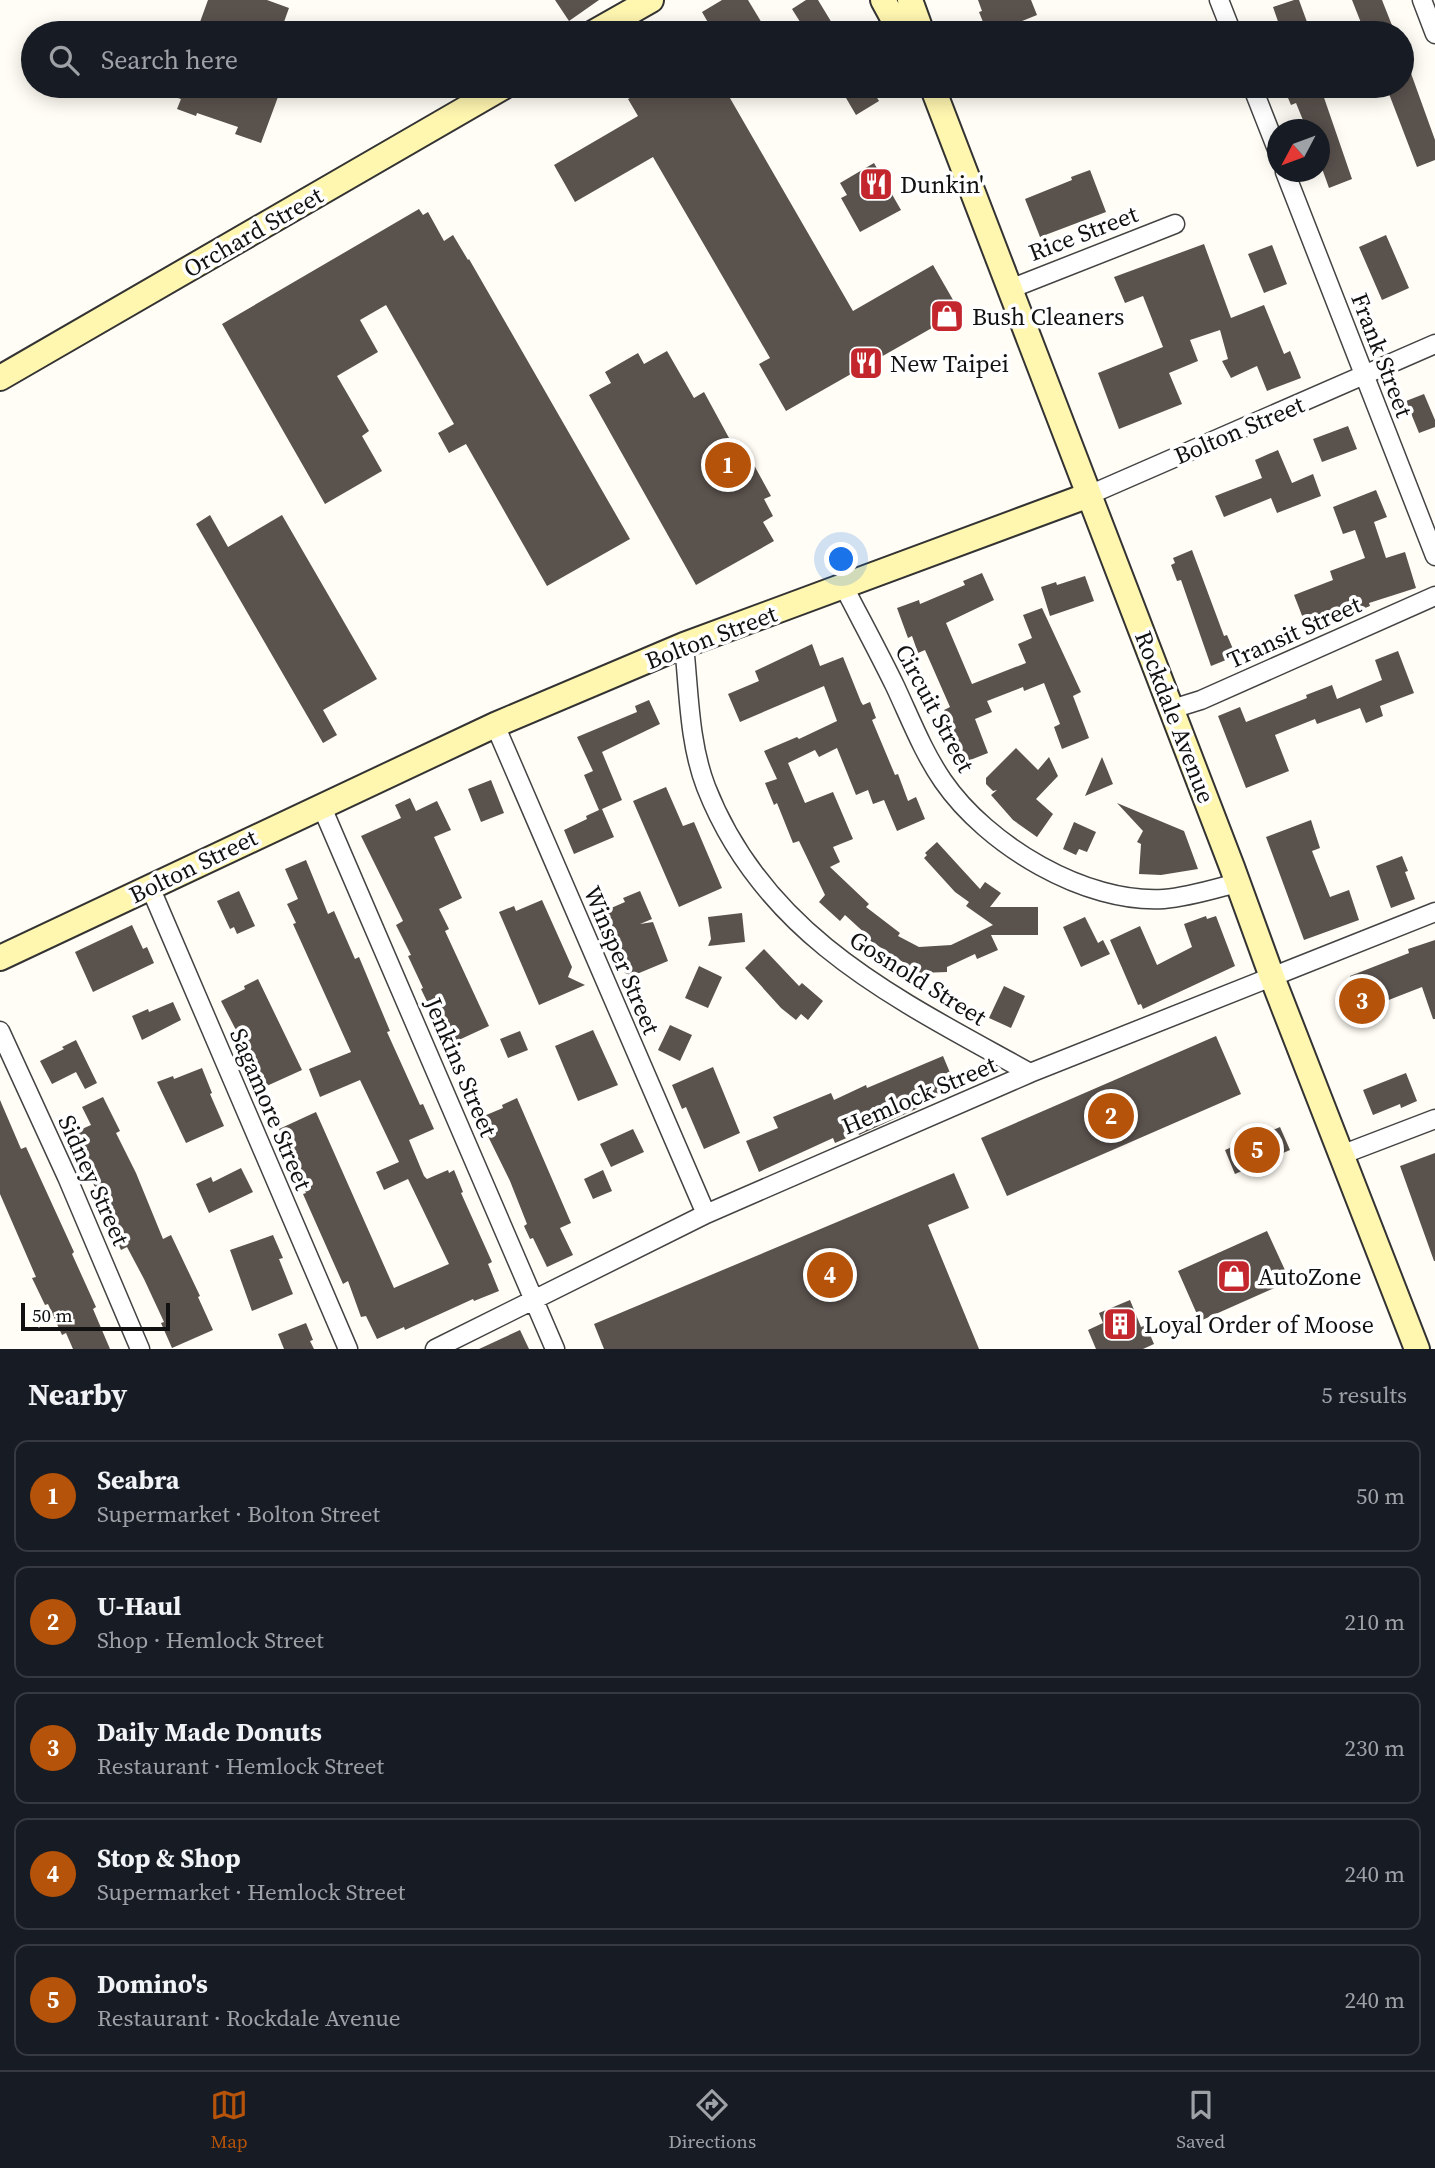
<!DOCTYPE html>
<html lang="en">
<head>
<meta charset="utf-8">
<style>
	:root { --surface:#171b24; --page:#242831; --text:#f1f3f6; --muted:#9ea1a6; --line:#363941; --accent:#b45309 }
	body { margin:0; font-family:"Source Serif 4",serif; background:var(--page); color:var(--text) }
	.compass { position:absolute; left:1267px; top:119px; width:63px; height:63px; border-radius:50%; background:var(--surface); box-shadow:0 4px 18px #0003; rotate:229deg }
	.scale { position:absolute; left:21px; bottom:18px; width:149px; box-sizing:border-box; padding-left:7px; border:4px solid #111; border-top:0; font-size:19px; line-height:24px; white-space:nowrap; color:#111; -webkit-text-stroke:5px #fff; paint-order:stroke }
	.you { position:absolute; left:842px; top:560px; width:24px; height:24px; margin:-18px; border:5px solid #fff; border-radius:50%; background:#1a73e8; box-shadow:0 0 0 10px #1a73e833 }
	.badge { display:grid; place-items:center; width:46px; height:46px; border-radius:50%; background:var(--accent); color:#fff; font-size:23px; font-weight:700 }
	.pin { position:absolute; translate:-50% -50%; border:4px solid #fff; box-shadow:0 2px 7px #0006 }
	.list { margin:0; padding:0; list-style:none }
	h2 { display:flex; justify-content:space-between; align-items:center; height:91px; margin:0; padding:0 28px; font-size:30px }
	h2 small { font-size:23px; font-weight:400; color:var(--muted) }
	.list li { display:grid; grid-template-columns:46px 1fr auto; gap:21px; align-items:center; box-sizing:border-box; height:112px; margin:0 14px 14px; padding:0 14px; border:2px solid var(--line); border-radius:14px }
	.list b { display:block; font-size:26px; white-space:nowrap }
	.list p { margin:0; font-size:23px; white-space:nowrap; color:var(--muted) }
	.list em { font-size:23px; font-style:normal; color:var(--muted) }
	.icon { flex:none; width:38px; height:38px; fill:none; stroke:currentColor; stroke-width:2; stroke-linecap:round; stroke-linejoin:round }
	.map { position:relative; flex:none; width:1435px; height:1349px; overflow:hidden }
	.search { position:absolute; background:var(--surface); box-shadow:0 4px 18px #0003; left:21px; right:21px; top:21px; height:77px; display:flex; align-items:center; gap:18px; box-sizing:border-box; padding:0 24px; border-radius:38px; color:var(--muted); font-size:26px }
	.sheet { height:721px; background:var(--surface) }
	nav { display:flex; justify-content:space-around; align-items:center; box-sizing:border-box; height:98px; border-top:2px solid var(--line); background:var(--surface); font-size:19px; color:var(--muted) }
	nav a { display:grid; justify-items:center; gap:4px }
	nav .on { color:var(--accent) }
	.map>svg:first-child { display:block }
	.building { fill:#5a524d }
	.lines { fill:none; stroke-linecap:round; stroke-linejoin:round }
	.street-casing { stroke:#444; stroke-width:21 }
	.secondary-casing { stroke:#333; stroke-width:28 }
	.street { stroke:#fff; stroke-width:18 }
	.secondary { stroke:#fff6b0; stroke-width:24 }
	.labels { text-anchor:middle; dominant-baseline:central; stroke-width:7; stroke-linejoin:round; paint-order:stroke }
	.poi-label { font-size:24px; fill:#111; stroke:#fff; text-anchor:start }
	.street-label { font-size:24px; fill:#111; stroke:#fff }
</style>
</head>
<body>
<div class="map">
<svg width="1435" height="1349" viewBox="0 0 1435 1349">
	<rect width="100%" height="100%" fill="#fffdf5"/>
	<path class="building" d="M208,0H267L289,8L280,33H196Z
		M555,0H599L569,21Z
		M722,0H748L768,33H714L702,12Z
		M806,0H818L838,33H807L792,9Z
		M978,0H1031L1037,15L993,33L990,25L985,27L979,12L982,11Z
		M1294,0H1299L1311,33H1282L1273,7Z
		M1352,0H1382L1395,33H1365Z
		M1402,54H1404L1435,140V160L1417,167L1386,86H1402Z
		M151,86H282L261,143L235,134L238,127L197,113L196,116L177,109L181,99L150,89Z
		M652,86H723L853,311L933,265L960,312L786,411L759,364L770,358L653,157L575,202L554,165L638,116L628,99Z
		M839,86H870L879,101L856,115Z
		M1283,86H1320L1352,179L1329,188L1320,163V130H1307L1296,103L1291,105Z
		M874,163L901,210L860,232L841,198L847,195L840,183Z
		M1090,170L1106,212L1040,237L1025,199L1072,180L1071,177Z
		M419,209L423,215L428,212L444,241L453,235L468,260L469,259L630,539L547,586L466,444L449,453L438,433L454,424L386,305L360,320L378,352L337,376L369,431L362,436L382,471L325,504L222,324Z
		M1386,235L1409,288L1382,300L1359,247Z
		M1204,244L1231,318L1264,305L1284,354L1290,351L1301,378L1267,391L1257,366L1231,378L1222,361L1228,359L1220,330L1190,340L1198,361L1169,373L1182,404L1119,429L1098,373L1163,347L1143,296L1125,303L1114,277Z
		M1272,245L1287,284L1264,293L1248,254Z
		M667,351L694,398L704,392L741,460L749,456L771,496L764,499L773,516L763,522L774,541L696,585L589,395L611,383L605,372L638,353L644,364Z
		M1424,394L1435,420V427L1419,433L1406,401Z
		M1348,426L1357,449L1322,462L1313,439Z
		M1278,450L1292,483L1313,474L1321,496L1277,513L1271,498L1224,517L1215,496L1262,478L1255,460Z
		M1376,490L1387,517L1374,522L1386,558L1405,552L1416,588L1369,603L1370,606L1308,631L1294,595L1333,580L1330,571L1365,558L1355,530L1343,534L1333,507Z
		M210,515L228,547L282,515L377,679L323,710L337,735L323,743L196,524Z
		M1192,550L1224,636L1227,635L1236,656L1211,666L1181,580L1177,581L1171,565L1175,563L1173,558Z
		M982,573L994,600L946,623L972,684L1026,663L1018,644L1032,638L1023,615L1042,608L1081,692L1073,696L1089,738L1062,749L1054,727L1060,724L1044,683L1024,691L1023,687L987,701L992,712L975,719L988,753L960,764L951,742L956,740L944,710L950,707L925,650L918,653L912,636L908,638L897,608L919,600L920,604L965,585L963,581Z
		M1085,576L1094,601L1050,616L1041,587L1056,582L1057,585Z
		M812,644L820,666L843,657L861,702L863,705L870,702L876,718L872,720L895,775L898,774L908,801L916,797L925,819L897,831L884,800L873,804L868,790L856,795L837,748L819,757L815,750L788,763L805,803L833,792L853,839L833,847L840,862L830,867L869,904L866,907L900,933L898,936L919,947L951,945L993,925L966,906L969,902L955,892L924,858L927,855L925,853L937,842L980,889L985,882L1001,893L990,907H1038V935H991L998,950L977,959L975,954L947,967V972L920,973L866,938L868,936L845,915L840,921L819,902L825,895L799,841L793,843L777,803L774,805L765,783L777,779L764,751L797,737L799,739L837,721L824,686L740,722L728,694L759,681L755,671Z
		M1398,651L1414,693L1380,706L1383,716L1366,723L1360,708L1317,724L1315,719L1275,735L1289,771L1246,788L1218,716L1240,707L1246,722L1307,698L1306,695L1332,685L1337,699L1382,680L1375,660Z
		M649,700L660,724L602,752L622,800L602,809L614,837L574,854L564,830L587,819L586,816L599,810L584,775L593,771L577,737L637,712L635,706Z
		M1016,748L1038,770L1049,757L1058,776L1036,799L1053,814L1037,837L1013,820L991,795L997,790L993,791L986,784V778Z
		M1102,757L1113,784L1085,796Z
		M491,780L504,813L481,822L468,789Z
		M666,787L683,826L694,822L722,888L679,907L633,801Z
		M410,798L416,811L437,801L451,830L434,837L462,898L439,909L449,929L445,931L489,1026L448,1045L421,989L423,988L408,956L411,955L396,925L403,921L361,836L401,818L395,805Z
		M1117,803L1184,831L1198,869L1161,875L1139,874L1141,844L1137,842L1143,831Z
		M1311,820L1320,848L1312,851L1330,897L1349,890L1359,920L1304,940L1266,837Z
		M1074,822L1096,832L1087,852L1079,849L1076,855L1063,849Z
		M1402,856L1408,871L1405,872L1415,899L1391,908L1376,866Z
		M306,860L328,914L334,911L355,959L359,957L390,1031L387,1032L420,1105L423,1104L434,1129L409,1140L424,1176L427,1179L448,1170L449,1173L454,1170L463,1192L461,1193L492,1262L488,1264L499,1291L474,1301L473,1299L405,1330L404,1327L377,1339L366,1316L361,1317L348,1281L343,1284L303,1194L306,1193L279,1129L316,1112L394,1288L449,1264L408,1179L384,1190L376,1172L399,1162L360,1080L320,1097L309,1069L351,1052L293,924L296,923L287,904L298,899L285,869Z
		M239,891L255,926L237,934L234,927L230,929L217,901Z
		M640,891L652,919L640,924L653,922L668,961L632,976L625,973L618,955L620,953L602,912L625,902L623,898Z
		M542,900L572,967L568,977L585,985L539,1005L499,912L514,906L516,911Z
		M742,913L745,942L708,946L711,939L708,917Z
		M1206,916L1207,919L1216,916L1235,966L1143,1009L1141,1004L1138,1005L1110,940L1140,926L1157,965L1192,947L1184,924Z
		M1085,917L1098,943L1103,940L1110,954L1081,967L1063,927Z
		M132,925L143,949L147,947L154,963L93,992L75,952Z
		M1435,940V1019H1433L1422,987L1363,1010L1350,976L1409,953L1408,949Z
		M764,949L799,986L802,983L823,1001L808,1020L801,1014L796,1020L781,1008L745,968Z
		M699,966L722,977L708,1008L685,998Z
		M258,979L302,1070L260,1089L237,1032L221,1001L245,989L244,986Z
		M1004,986L1025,996L1011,1028L989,1018Z
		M173,1002L181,1020L142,1040L132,1016L148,1009L149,1012Z
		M670,1025L692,1035L680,1061L658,1050Z
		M593,1030L618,1085L578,1101L555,1046Z
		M520,1031L528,1050L508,1058L500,1039Z
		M1216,1036L1241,1094L1007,1196L981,1138Z
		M76,1040L97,1083L85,1089L76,1072L52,1084L40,1061L64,1049L62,1047Z
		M943,1056L956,1087L936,1095L938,1099L859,1135L858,1133L835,1143L833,1138L759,1172L746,1141L778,1128L773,1117L831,1093L834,1100L866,1085L867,1088Z
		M713,1067L740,1133L704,1149L686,1107L682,1109L672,1085Z
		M202,1068L212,1093L210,1094L224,1126L186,1143L157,1082L173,1076L174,1079Z
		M1406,1073L1417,1101L1401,1108L1400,1104L1373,1115L1363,1090Z
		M103,1097L120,1131L116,1133L136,1173L163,1239L171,1235L200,1296L198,1297L213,1330L172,1348L161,1323L164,1322L144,1279L127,1247L121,1250L110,1226L90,1175L82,1161L85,1159L73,1133L91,1125L82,1107Z
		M517,1098L571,1223L560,1228L573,1255L547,1267L533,1238L530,1239L524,1226L527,1224L510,1181L479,1118L503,1108L502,1105Z
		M0,1100L21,1149L26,1147L74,1252L72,1254L96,1307L93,1309L110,1349H73L66,1333L62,1335L48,1304L45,1305L32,1278L36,1277L0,1194Z
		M1280,1127L1290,1150L1235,1174L1225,1150Z
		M633,1129L644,1152L611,1167L600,1144Z
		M1435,1153V1261H1434L1400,1166Z
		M241,1168L253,1192L209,1213L196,1184L211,1177L213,1182Z
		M603,1170L612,1191L593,1199L584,1179Z
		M954,1173L969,1208L928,1225L979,1349H604L594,1324Z
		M1267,1231L1290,1281L1200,1321L1178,1271Z
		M273,1235L283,1258L279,1259L293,1294L252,1311L230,1250Z
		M1130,1300L1141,1327L1146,1325L1154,1344L1143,1349H1096L1088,1330L1103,1323L1099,1313Z
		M306,1323L313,1340L310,1341L314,1349H284L278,1334Z
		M520,1330L529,1349H479Z"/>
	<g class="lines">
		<g class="street-casing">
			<path id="street" d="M1219,0L1232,33
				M1422,0L1435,34
				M1252,86L1278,152
				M1285,172L1435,556
				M1010,289L1175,224
				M1089,495L1435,344
				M844,587C861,620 879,653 895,686C910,718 923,752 943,781C987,845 1085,904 1164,899C1189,897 1214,889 1237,883
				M684,645C689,692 689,743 706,787C765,938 899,1000 1030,1073
				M1172,709L1201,700L1435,596
				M495,725L706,1214
				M321,805L555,1349
				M150,887L348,1349
				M0,1031L67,1177L140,1349
				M1341,1155L1435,1119
				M435,1349L706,1214L1030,1073L1435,912"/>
		</g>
		<g class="secondary-casing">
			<path id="secondary" d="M883,0L901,33
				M910,0L922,33
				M593,33L651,0
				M932,86L1232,867L1272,977L1417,1349
				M0,378L505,86
				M0,958L495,725L684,645L1089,495"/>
		</g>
		<use href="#street" class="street"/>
		<use href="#secondary" class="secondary"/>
	</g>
	<defs>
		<g id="restaurant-square" transform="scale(1.75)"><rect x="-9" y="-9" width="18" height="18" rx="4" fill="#c4262e" stroke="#fff"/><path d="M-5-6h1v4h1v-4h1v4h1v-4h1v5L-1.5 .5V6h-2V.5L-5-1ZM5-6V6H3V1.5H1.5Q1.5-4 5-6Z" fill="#fff"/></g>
		<g id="shop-square" transform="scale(1.75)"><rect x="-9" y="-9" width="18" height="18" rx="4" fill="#c4262e" stroke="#fff"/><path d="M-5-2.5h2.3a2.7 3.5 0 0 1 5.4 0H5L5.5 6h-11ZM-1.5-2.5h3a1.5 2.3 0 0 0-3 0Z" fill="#fff"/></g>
		<g id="building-square" transform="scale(1.75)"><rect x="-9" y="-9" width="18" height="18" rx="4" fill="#c4262e" stroke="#fff"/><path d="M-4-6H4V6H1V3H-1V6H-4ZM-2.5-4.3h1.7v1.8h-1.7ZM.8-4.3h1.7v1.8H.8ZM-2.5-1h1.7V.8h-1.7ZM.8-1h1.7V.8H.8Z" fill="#fff"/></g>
	</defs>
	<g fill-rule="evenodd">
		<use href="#restaurant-square" x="876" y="184"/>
		<use href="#shop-square" x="947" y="316"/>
		<use href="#restaurant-square" x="866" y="363"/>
		<use href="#shop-square" x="1234" y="1276"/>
		<use href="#building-square" x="1120" y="1324"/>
	</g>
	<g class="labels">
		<g class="poi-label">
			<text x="900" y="184">Dunkin'</text>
			<text x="972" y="316">Bush Cleaners</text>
			<text x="890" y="363">New Taipei</text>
			<text x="1258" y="1276">AutoZone</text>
			<text x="1144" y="1324">Loyal Order of Moose</text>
		</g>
		<g class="street-label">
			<text transform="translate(253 232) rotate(-30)">Orchard Street</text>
			<text transform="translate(1083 233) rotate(-21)">Rice Street</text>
			<text transform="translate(1382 355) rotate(69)">Frank Street</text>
			<text transform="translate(1239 430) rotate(-23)">Bolton Street</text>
			<text transform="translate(1294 632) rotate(-24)">Transit Street</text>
			<text transform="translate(711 637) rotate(-21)">Bolton Street</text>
			<text transform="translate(935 708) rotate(62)">Circuit Street</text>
			<text transform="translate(1175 717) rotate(69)">Rockdale Avenue</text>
			<text transform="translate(193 866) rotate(-26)">Bolton Street</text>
			<text transform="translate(622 960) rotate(67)">Winsper Street</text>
			<text transform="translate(918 978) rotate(32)">Gosnold Street</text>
			<text transform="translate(461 1067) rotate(67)">Jenkins Street</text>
			<text transform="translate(919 1095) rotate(-23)">Hemlock Street</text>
			<text transform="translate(271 1109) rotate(67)">Sagamore Street</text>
			<text transform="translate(94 1180) rotate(66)">Sidney Street</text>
		</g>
	</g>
</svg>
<svg class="compass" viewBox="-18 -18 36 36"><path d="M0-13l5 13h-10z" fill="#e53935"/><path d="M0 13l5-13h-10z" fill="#9ea1a6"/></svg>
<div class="scale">50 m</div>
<div class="you"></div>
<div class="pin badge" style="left:728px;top:465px">1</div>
<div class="pin badge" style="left:1111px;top:1116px">2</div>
<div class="pin badge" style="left:1362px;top:1001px">3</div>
<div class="pin badge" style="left:830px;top:1275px">4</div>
<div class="pin badge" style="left:1257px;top:1150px">5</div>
<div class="search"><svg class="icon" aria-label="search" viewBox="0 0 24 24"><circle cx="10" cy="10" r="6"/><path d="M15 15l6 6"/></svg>Search here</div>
</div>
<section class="sheet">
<h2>Nearby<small>5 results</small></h2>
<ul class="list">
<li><span class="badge">1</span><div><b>Seabra</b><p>Supermarket · Bolton Street</p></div><em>50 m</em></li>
<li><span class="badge">2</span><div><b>U-Haul</b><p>Shop · Hemlock Street</p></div><em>210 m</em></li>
<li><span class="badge">3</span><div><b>Daily Made Donuts</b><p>Restaurant · Hemlock Street</p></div><em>230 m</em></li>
<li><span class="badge">4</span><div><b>Stop &amp; Shop</b><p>Supermarket · Hemlock Street</p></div><em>240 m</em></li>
<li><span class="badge">5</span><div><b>Domino's</b><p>Restaurant · Rockdale Avenue</p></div><em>240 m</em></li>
</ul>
</section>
<nav>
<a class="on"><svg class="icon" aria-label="map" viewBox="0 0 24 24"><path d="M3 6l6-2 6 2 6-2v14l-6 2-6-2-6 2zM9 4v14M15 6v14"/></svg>Map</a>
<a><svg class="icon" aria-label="directions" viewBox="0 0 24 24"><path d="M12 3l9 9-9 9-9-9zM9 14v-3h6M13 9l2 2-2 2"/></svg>Directions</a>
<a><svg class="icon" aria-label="saved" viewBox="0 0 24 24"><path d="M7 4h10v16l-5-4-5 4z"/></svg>Saved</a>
</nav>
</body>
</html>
